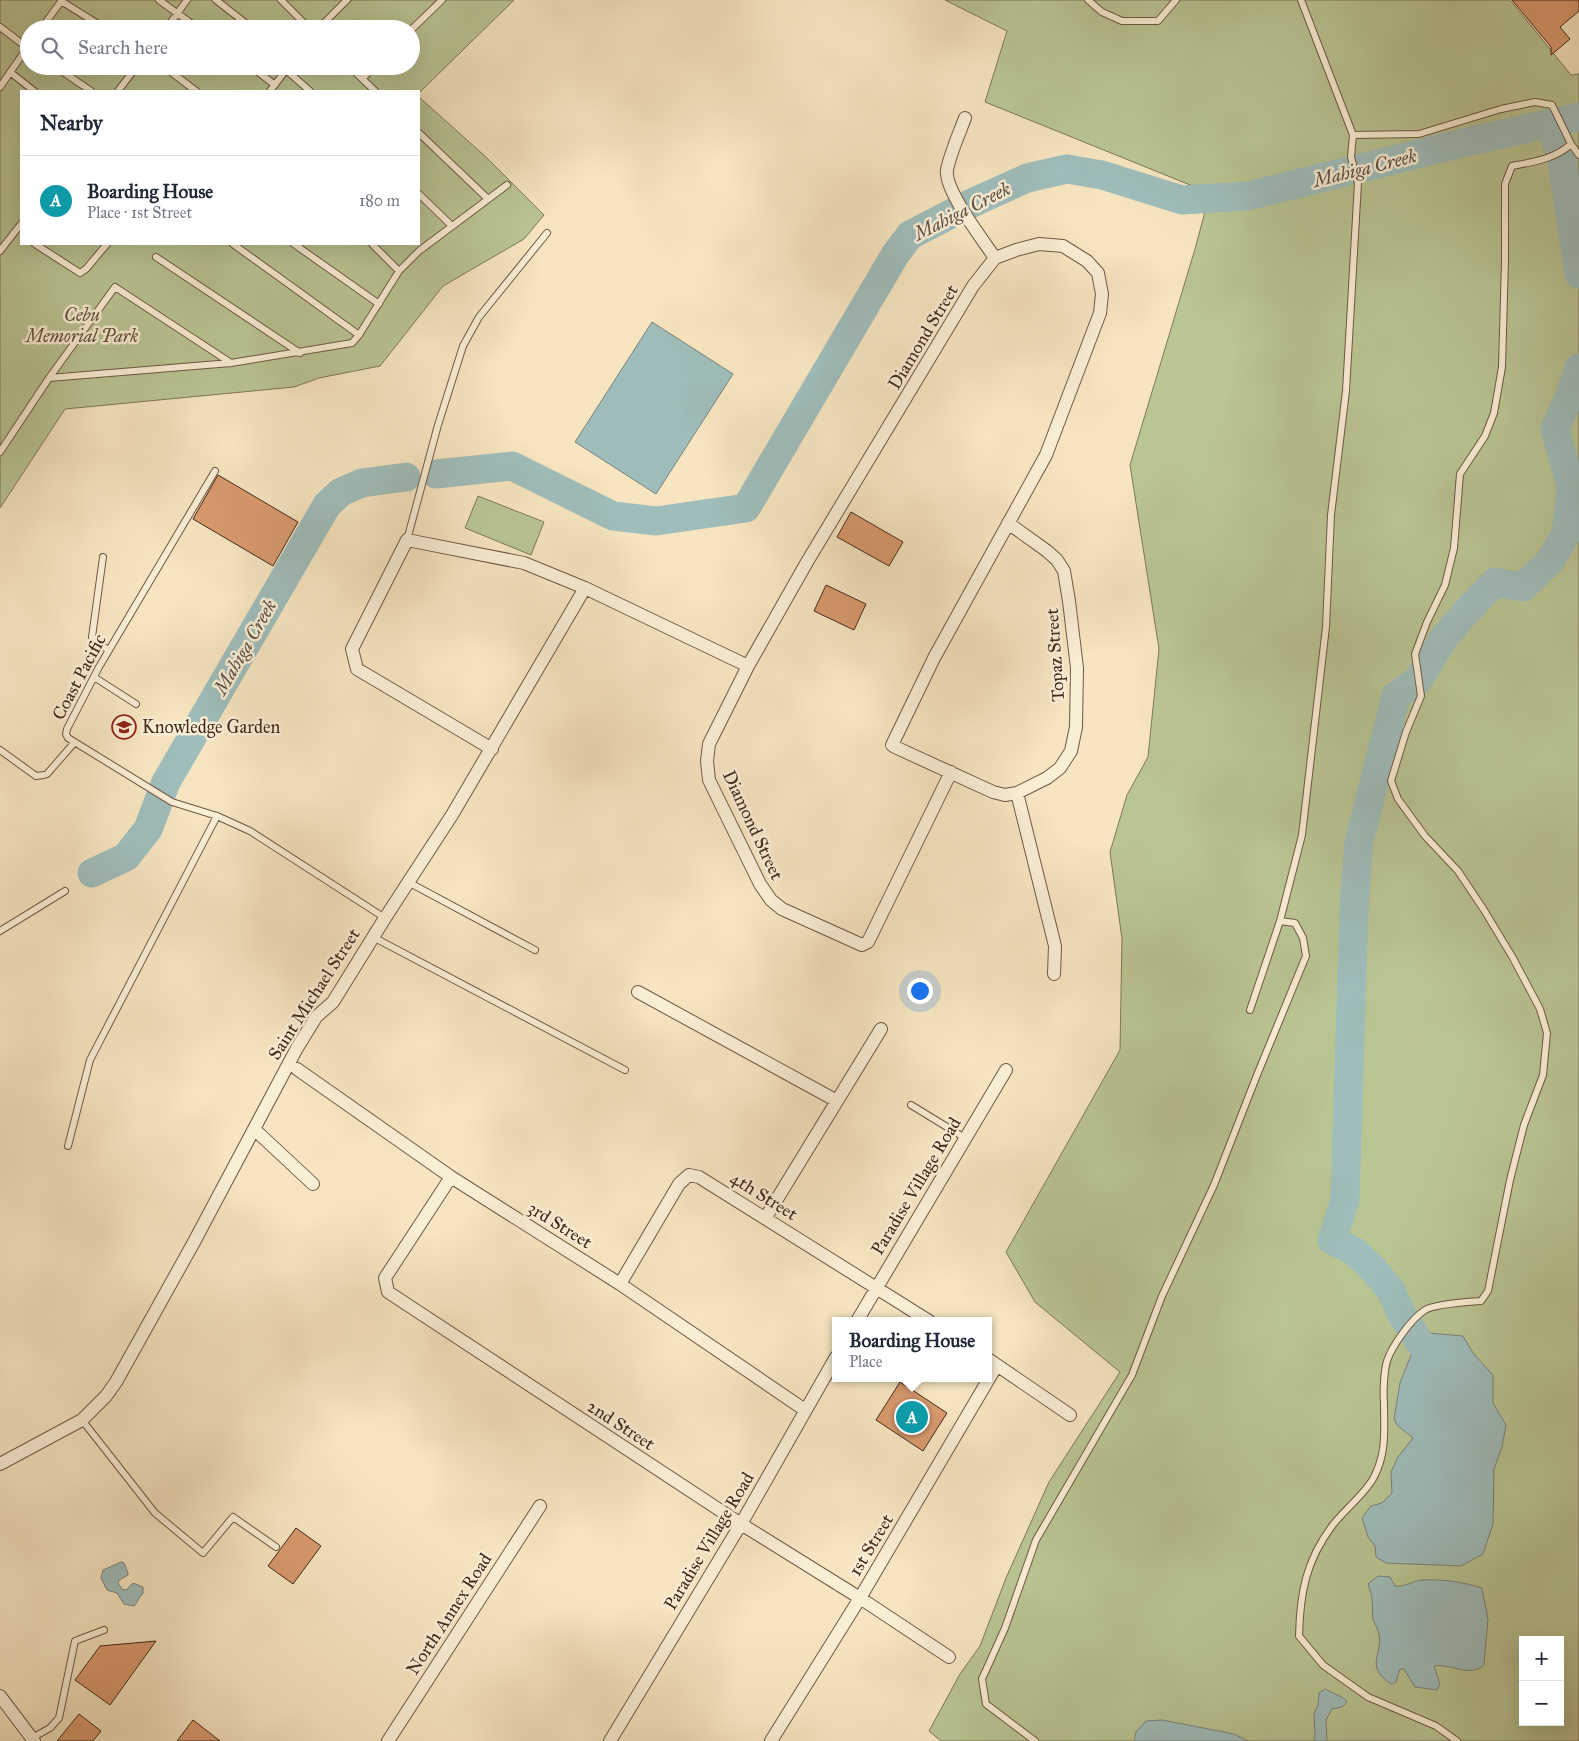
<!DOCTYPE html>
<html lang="en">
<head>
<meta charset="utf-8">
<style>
	:root { --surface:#fff; --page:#f2f2f3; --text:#1f2937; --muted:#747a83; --line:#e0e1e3; --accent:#ea580c }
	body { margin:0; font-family:"IM FELL Great Primer",serif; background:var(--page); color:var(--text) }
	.controls { position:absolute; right:15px; bottom:15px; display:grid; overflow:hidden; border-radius:0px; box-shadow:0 5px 20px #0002 }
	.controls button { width:45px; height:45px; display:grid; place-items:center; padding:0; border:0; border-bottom:1px solid var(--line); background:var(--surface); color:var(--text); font:25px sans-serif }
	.you { position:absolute; left:919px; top:990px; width:18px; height:18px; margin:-12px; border:4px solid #fff; border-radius:50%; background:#1a73e8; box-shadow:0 0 0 8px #1a73e833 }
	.badge { display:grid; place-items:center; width:32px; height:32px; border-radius:50%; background:var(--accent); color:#fff; font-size:16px; font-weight:700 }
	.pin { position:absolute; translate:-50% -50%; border:2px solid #fff; box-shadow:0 1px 5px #0006 }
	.popup { position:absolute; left:832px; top:1317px; width:160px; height:65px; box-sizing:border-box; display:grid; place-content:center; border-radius:0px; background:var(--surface); filter:drop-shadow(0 1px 4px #0005); font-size:16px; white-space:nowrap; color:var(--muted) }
	.popup b { font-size:19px; color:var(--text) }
	.popup::after { content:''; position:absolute; left:50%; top:100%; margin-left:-10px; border:10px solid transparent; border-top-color:var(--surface) }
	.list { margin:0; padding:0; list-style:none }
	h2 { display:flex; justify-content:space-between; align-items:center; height:65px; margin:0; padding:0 20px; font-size:21px }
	h2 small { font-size:16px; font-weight:400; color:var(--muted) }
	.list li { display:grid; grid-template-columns:32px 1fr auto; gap:15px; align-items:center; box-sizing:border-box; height:90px; padding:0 20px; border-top:1px solid var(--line) }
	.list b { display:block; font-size:19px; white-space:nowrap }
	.list p { margin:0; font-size:16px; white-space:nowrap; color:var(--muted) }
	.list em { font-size:16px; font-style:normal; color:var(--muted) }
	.icon { flex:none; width:28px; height:28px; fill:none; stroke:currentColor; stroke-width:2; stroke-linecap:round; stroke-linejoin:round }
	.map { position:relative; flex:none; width:1579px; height:1741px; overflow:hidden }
	.search { position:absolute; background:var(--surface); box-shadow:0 5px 20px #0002; left:20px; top:20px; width:400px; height:55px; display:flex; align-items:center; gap:12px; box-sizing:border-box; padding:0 18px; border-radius:28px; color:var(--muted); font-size:19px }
	.panel { position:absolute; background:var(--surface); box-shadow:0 5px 20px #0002; left:20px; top:90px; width:400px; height:155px; border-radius:0px }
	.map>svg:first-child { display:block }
	.green { fill:#bac594; stroke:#7e7658; fill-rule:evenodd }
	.water { fill:#9fbdbb; stroke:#7a817b }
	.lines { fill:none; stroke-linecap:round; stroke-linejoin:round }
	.river { stroke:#9fbdbb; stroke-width:29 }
	.building { fill:#d8996e; stroke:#42281c }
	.lane-casing { stroke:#6f5745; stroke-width:8 }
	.street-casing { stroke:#6f5745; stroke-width:14 }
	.lane { stroke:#f9eed6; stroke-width:6 }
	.street { stroke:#f9eed6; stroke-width:12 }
	.labels { text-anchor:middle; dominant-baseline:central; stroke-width:5; stroke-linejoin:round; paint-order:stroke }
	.park-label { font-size:18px; font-style:italic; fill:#604f3a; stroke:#f9eed6 }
	.street-label { font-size:18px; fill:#42281c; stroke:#f9eed6 }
	.poi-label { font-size:18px; fill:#42281c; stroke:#f9eed6; text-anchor:start }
	.water-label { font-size:19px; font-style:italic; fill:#594d44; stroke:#f9eed6 }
</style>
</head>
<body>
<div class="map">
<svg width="1579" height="1741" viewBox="0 0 1579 1741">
	<rect width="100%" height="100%" fill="#f6e5c0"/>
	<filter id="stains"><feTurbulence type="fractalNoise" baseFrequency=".004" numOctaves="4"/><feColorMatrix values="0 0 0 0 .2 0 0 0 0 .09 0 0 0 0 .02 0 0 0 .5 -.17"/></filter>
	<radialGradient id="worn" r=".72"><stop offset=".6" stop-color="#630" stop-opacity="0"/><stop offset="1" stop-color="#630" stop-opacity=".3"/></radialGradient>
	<path class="green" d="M0,0H514L419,93V91H21V244H419V97L487,158L544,215L524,239L443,286L380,366L319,378L294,387L65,409L0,508ZM29,29H411V66H29Z
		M945,0H1510L1571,75L1579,74V1741H941L929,1731L960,1674L980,1646L1006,1578L1049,1482L1120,1372L1035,1302L1006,1252L1120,1050L1122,939L1110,852L1127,795L1148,757L1159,649L1130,465L1195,249L1210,193L985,102L1007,31ZM1523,1640H1560V1722H1523Z
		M478,496L544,522L531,555L465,528Z"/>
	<path class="water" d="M652,322L733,374L656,494L575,442Z
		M1429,1333L1463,1336L1473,1353L1493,1375V1403L1506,1425L1502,1447L1494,1469L1493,1524L1483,1554L1461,1566L1386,1563L1376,1557L1375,1546L1368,1537L1362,1518L1371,1506L1382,1503L1392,1493L1391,1472L1398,1457L1413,1438L1397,1425L1394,1419L1400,1383L1413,1350Z
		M121,1562L124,1563L128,1573V1575L119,1580L118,1583L122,1589L126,1590L133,1583L143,1587V1594C138,1598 138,1602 134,1606L124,1604L117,1593L107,1590L101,1578L103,1570Z
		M1378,1576L1390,1577L1395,1586C1407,1587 1412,1581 1422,1580C1443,1579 1463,1582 1482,1588L1488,1619L1484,1665C1470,1678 1449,1663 1434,1666L1440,1684L1437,1690L1415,1687L1404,1669H1400L1396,1682L1391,1684C1364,1666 1383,1655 1379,1634C1378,1629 1375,1624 1373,1619C1372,1612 1373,1606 1372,1599C1372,1594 1369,1588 1368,1584Z
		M1325,1689C1333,1694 1342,1695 1347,1702L1342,1707L1332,1709L1326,1720L1327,1741H1314L1315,1735L1314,1713L1318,1706L1319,1693Z
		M1162,1720L1234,1734L1248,1741H1134L1136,1732L1146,1721Z"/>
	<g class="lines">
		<path class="river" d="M1551,123L1562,161L1579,274
			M436,474L512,466L613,516L656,521L746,508L895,255L910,235L972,203L1027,178L1067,169L1102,175L1182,200L1248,196L1462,143L1579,117
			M92,873L126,857L148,829L166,782L327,505L341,492L362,483L406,477
			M1420,1343L1402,1315L1390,1289L1371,1267L1354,1251L1332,1240L1345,1200L1354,909L1359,842L1396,696L1418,680L1444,638L1466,612L1495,582L1523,587L1550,561L1566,534L1571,487L1555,429L1569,397L1579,368"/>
	</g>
	<path class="building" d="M1512,0H1579V11L1560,27L1570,39L1551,55V47Z
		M218,475L298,522L273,566L193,519Z
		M851,512L903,542L889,566L837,537Z
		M826,585L866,604L854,630L814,611Z
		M900,1382L947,1413L923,1451L876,1420Z
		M296,1528L321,1546L293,1584L268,1566Z
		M156,1641L110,1705L75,1680L100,1646Z
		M79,1714L101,1731L93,1741H57Z
		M193,1720L220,1741H177Z"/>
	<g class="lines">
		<g class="lane-casing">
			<path id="lane" d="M159,0L199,29
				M216,0L253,29
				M281,0L310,29
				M1088,0L1102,12L1122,21H1158L1176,0
				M61,1L106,29
				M0,27L29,49
				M41,29L62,0
				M166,29L187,0
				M318,29L347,0
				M411,30L442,0
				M54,66L91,91
				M163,66L196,91
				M250,66L275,85
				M349,66L375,91
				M286,70L310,91
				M10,72L34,91
				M362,79L375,66
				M0,87L29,45
				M118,91L137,66
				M270,91L289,66
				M419,133L488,199
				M1353,135L1419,134L1501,109L1535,102L1552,105L1571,144
				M419,194L452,226
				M35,244L80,273L86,269L107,244
				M233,244L359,335
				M294,244L379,304
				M372,244L399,271
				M0,251L21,224
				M156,257L300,353
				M49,378L115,287L231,363
				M0,452L49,378L231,363L352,343L359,335L399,271L419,251L507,185
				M215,471L99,667L67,729L66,734L68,738L172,802L217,816L250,831L385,918
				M407,540L438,425L463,346L479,317L547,233
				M103,557L92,637L96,643L109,650
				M94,677L136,704
				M0,750L36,776L44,775L47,774L74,743
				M408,882L535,950
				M0,931L65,891
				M373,937L625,1070
				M1250,1010L1280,921
				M911,1105L965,1138
				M68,1146L90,1060L217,816
				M82,1420L155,1513L203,1553L233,1517L276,1547
				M32,1738L50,1728L59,1718L75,1641L104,1630
				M1035,1741L986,1704L982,1679L1005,1628L1036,1540L1132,1375L1162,1296L1214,1185L1257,1075L1306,956L1303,938L1295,923L1280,921L1302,835L1326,627L1331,515L1346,391L1358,183L1351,157L1353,135L1301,0
				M1457,1741L1436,1726L1368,1697L1323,1665L1299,1636C1300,1593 1306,1561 1332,1526C1344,1510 1366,1493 1374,1477C1387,1452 1384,1429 1384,1403C1383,1392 1384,1371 1387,1361C1392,1346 1411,1319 1425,1310C1434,1304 1468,1302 1481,1301L1488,1291L1510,1180L1524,1125L1543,1075L1547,1033L1540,1009L1513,958L1484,910L1458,871L1425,836L1398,799L1391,781L1406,732L1421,696L1415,654L1427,622L1445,585L1454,548L1460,474L1485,436L1494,413L1502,367L1505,261V184L1512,166C1533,162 1555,159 1571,144L1579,155"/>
		</g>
		<g class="street-casing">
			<path id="street" d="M965,118C959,134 950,154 947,170C944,190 983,240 995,258
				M492,749L357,669L352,649L407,540L524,563L585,588L748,666
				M951,772L868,942L862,945L782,909L771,900L760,884L709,780L707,761L709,744L748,666L807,562L973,286L995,258L1016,250L1039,244L1063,246L1087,261L1098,273L1102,294L1100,313L1046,455L934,658L892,745L895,747L993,792L1005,795L1017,793L1047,778L1060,768L1071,751L1076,727L1077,668L1069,601L1064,571L1057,560L1047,551L1008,523
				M1017,793L1055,946L1054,974
				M638,992L837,1101
				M297,1069L451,1177L620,1284L805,1410
				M254,1129L313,1184
				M451,1177L385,1278L388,1292L741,1524L860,1598L949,1657
				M766,1217L881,1029
				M620,1284L679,1184L689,1175L699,1177L929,1321
				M857,1321L1006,1070
				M988,1359L1070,1415
				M0,1464L82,1420L106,1396L116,1382L194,1242L297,1048L316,1017L333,1002L385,918L452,815L585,588
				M0,1696L34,1741
				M388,1741L540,1506
				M610,1741L741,1524L836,1357
				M771,1741L860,1598L997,1365"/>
		</g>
		<use href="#lane" class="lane"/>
		<use href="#street" class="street"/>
	</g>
	<defs>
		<g id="school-ring" transform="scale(1.25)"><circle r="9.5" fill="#f9eed6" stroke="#8f2418" stroke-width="1.5"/><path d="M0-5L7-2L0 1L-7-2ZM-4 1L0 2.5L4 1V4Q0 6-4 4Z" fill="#8f2418"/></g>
	</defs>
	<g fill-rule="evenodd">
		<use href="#school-ring" x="124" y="727"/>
	</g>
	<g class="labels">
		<g class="park-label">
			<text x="82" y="315">Cebu<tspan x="82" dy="21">Memorial Park</tspan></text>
		</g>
		<g class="street-label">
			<text transform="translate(923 337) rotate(-59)">Diamond Street</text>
			<text transform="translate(1055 655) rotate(-94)">Topaz Street</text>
			<text transform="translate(79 677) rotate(-62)">Coast Pacific</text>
			<text transform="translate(753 825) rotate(65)">Diamond Street</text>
			<text transform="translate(314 994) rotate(-57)">Saint Michael Street</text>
			<text transform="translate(916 1186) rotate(-59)">Paradise Village Road</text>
			<text transform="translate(764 1196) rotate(32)">4th Street</text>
			<text transform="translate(560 1225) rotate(32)">3rd Street</text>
			<text transform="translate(621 1425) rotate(33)">2nd Street</text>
			<text transform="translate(709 1541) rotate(-59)">Paradise Village Road</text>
			<text transform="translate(871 1545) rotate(-59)">1st Street</text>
			<text transform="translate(449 1614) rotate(-57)">North Annex Road</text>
		</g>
		<g class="poi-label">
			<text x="142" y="727">Knowledge Garden</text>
		</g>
		<g class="water-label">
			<text transform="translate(1365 168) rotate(-14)">Mahiga Creek</text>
			<text transform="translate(962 211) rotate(-27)">Mahiga Creek</text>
			<text transform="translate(245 647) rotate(-60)">Mahiga Creek</text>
		</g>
	</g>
	<rect width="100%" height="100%" filter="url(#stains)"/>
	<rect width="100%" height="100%" fill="url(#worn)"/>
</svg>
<div class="controls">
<button>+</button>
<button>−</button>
</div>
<div class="you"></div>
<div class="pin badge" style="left:912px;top:1417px;background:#0f9aa8">A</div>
<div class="popup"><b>Boarding House</b>Place</div>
<div class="search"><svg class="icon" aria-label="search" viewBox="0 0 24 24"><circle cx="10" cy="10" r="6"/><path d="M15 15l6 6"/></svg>Search here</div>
<section class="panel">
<h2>Nearby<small></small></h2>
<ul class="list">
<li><span class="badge" style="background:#0f9aa8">A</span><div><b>Boarding House</b><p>Place · 1st Street</p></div><em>180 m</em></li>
</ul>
</section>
</div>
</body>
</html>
